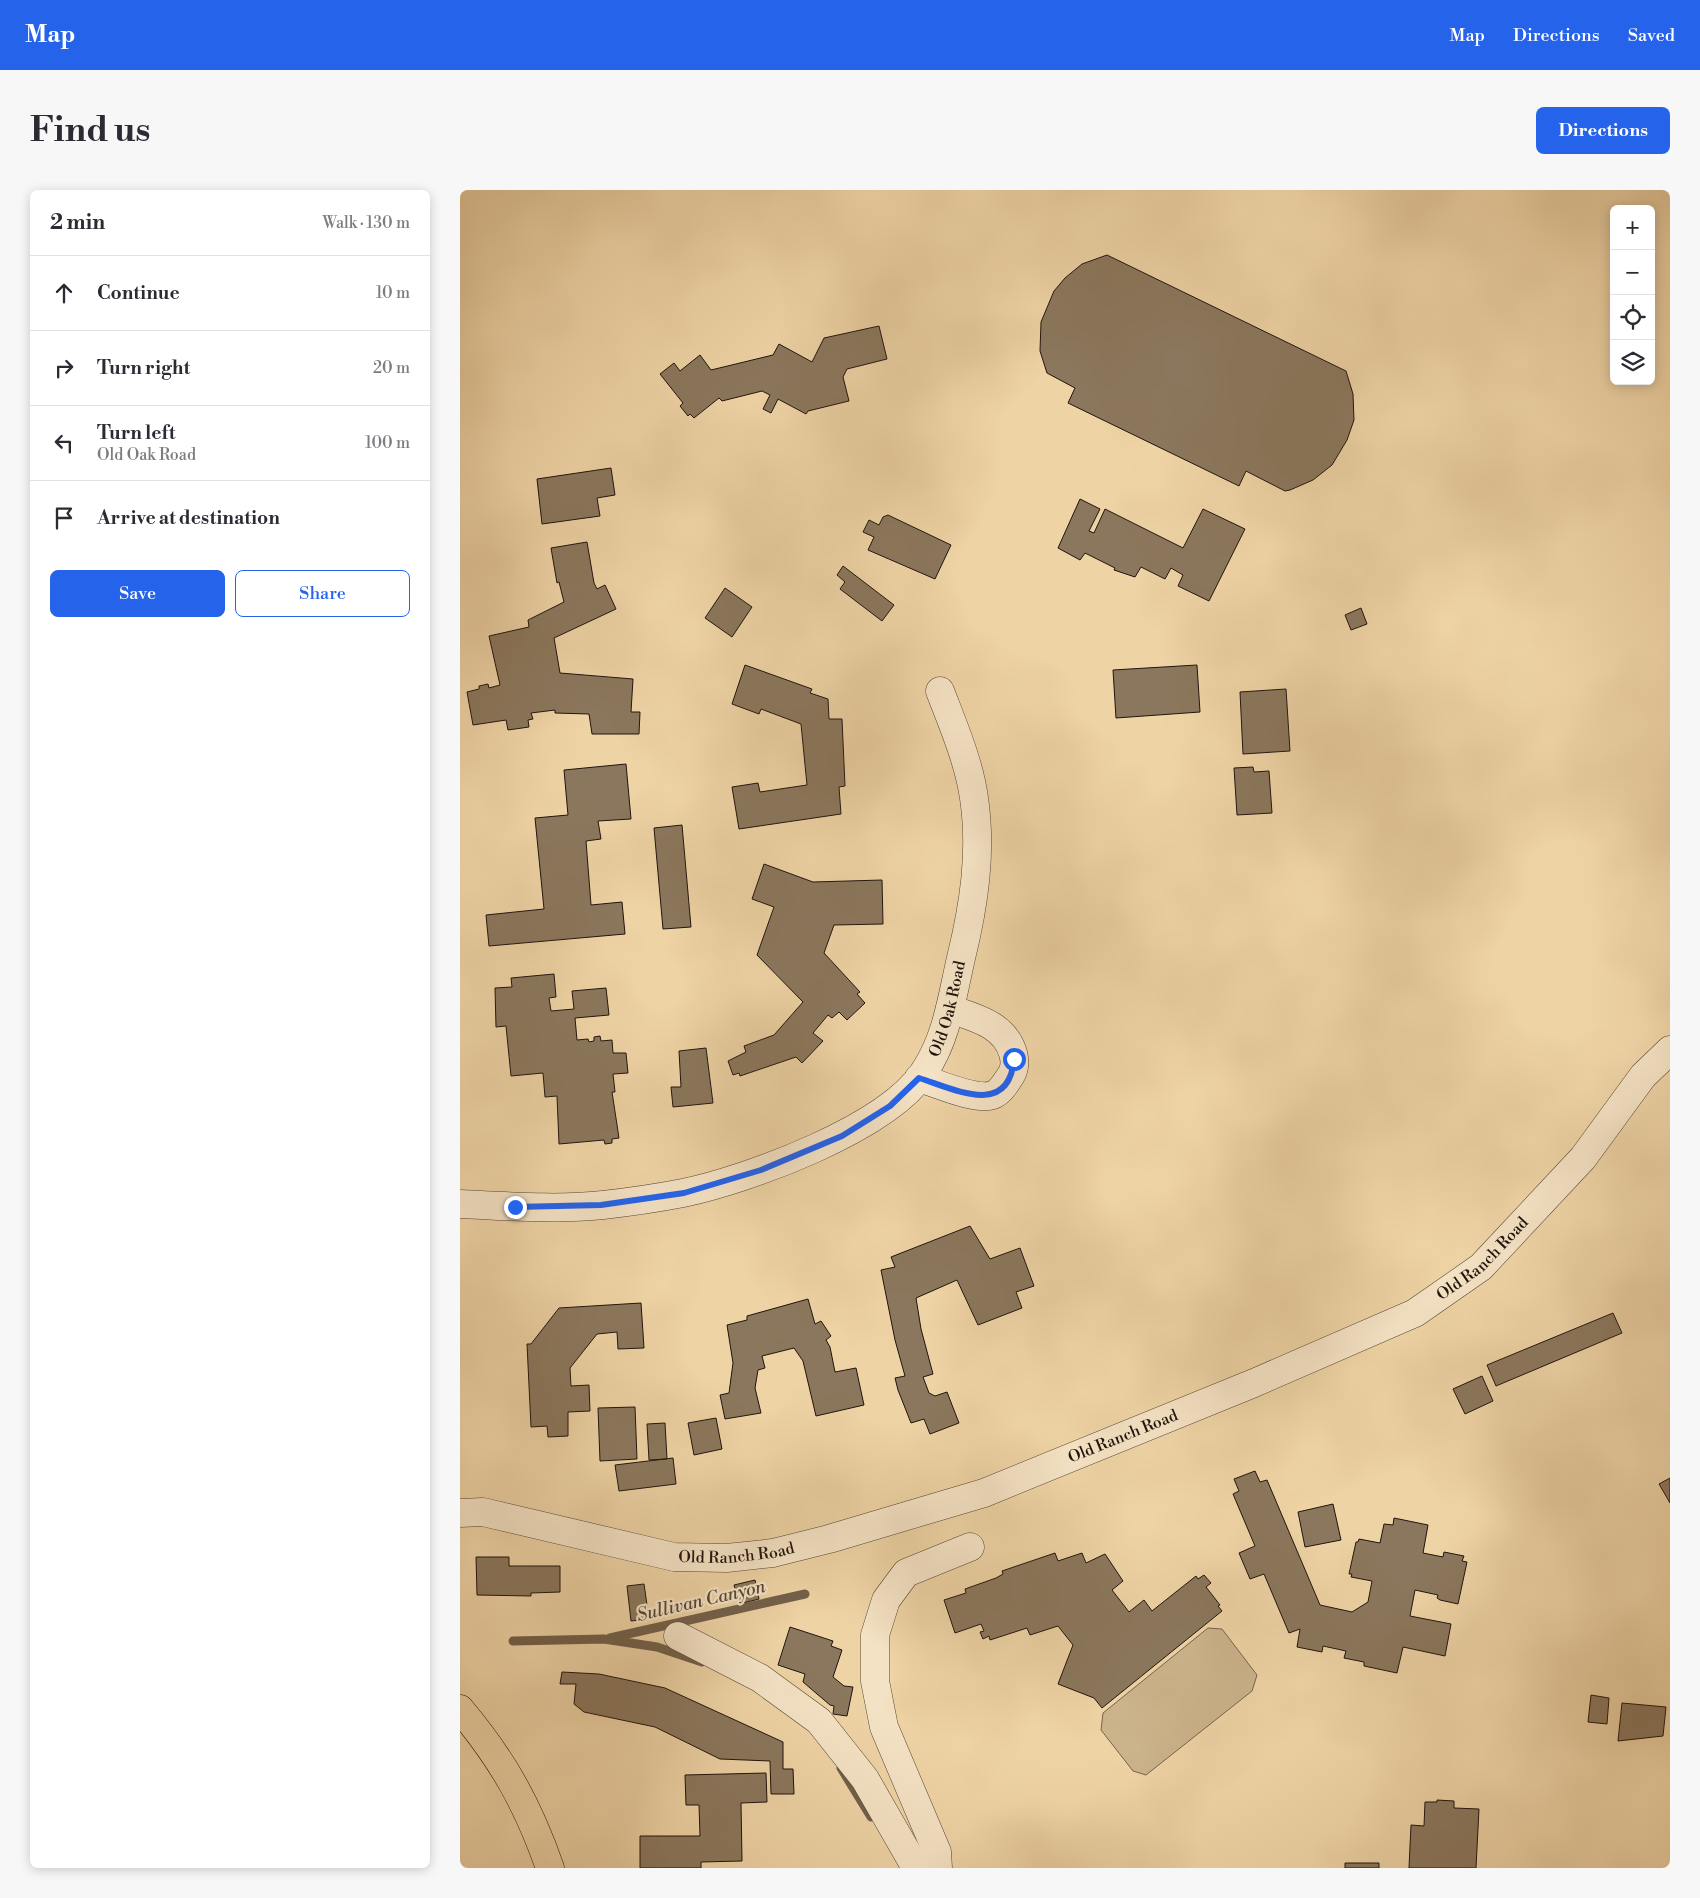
<!DOCTYPE html>
<html lang="en">
<head>
<meta charset="utf-8">
<style>
	:root { --surface:#fff; --page:#f7f7f7; --text:#2b2b33; --muted:#7c7c81; --line:#e1e1e2; --accent:#2563eb }
	body { margin:0; font-family:"Libre Bodoni",serif; background:var(--page); color:var(--text) }
	.controls { position:absolute; right:15px; top:15px; display:grid; overflow:hidden; border-radius:8px; box-shadow:0 2px 12px #0003 }
	.controls button { width:45px; height:45px; display:grid; place-items:center; padding:0; border:0; border-bottom:1px solid var(--line); background:var(--surface); color:var(--text); font:25px sans-serif }
	.stop { position:absolute; width:15px; height:15px; margin:-11px; border:4px solid #2563eb; border-radius:50%; background:#fff }
	.stop.end { background:#2563eb; border-color:#fff; box-shadow:0 1px 5px #0008 }
	.list { margin:0; padding:0; list-style:none }
	h2 { display:flex; justify-content:space-between; align-items:center; height:65px; margin:0; padding:0 20px; font-size:21px }
	h2 small { font-size:16px; font-weight:400; color:var(--muted) }
	.list li { display:grid; grid-template-columns:32px 1fr auto; gap:15px; align-items:center; box-sizing:border-box; height:75px; padding:0 20px; border-top:1px solid var(--line) }
	.list b { display:block; font-size:19px; white-space:nowrap }
	.list p { margin:0; font-size:16px; white-space:nowrap; color:var(--muted) }
	.list em { font-size:16px; font-style:normal; color:var(--muted) }
	.actions { display:flex; gap:10px; padding:15px 20px }
	.actions a { flex:1; padding:11px 0; border:1px solid var(--accent); border-radius:8px; text-align:center; font-size:18px; color:var(--accent) }
	.actions .main { background:var(--accent); color:#fff }
	.icon { flex:none; width:28px; height:28px; fill:none; stroke:currentColor; stroke-width:2; stroke-linecap:round; stroke-linejoin:round }
	.map { position:relative; flex:none; width:1210px; height:1678px; overflow:hidden; border-radius:8px }
	header { display:flex; align-items:center; gap:30px; box-sizing:border-box; height:70px; padding:0 25px; background:var(--accent); color:#fff }
	header strong { font-size:24px }
	nav { display:flex; gap:28px; margin-inline-start:auto; font-size:18px }
	.intro { display:flex; align-items:center; justify-content:space-between; box-sizing:border-box; height:120px; padding:0 30px }
	h1 { margin:0; font-size:35px }
	.button { padding:12px 22px; border-radius:8px; background:var(--accent); color:#fff; font-size:18px; font-weight:700 }
	main { display:flex; gap:30px; padding:0 30px }
	aside { flex:1; background:var(--surface); border-radius:8px; box-shadow:0 2px 12px #0003 }
	.map>svg:first-child { display:block }
	.green { fill:#cbb38b; stroke:#76644c }
	.lines { fill:none; stroke-linecap:round; stroke-linejoin:round }
	.stream { stroke:#72604a; stroke-width:9 }
	.building { fill:#8b775d; stroke:#20140e }
	.minor-casing { stroke:#544434; stroke-width:29 }
	.major-casing { stroke:#20140e; stroke-width:29 }
	.minor { stroke:#f4e2c4; stroke-width:28 }
	.major { stroke:#eed3a5; stroke-width:28 }
	.route { stroke:#2563eb; stroke-width:6 }
	.labels { text-anchor:middle; dominant-baseline:central; stroke-width:4.5; stroke-linejoin:round; paint-order:stroke }
	.street-label { font-size:16px; fill:#20140e; stroke:#f4e2c4 }
	.water-label { font-size:18px; font-style:italic; fill:#564636; stroke:#f4e2c4 }
</style>
</head>
<body>
<header>
<strong>Map</strong>
<nav><a>Map</a><a>Directions</a><a>Saved</a></nav>
</header>
<div class="intro"><h1>Find us</h1><a class="button">Directions</a></div>
<main>
<aside>
<h2>2 min<small>Walk · 130 m</small></h2>
<ul class="list">
<li><svg class="icon" aria-label="ahead" viewBox="0 0 24 24"><path d="M12 20V5M6 11l6-6 6 6"/></svg><div><b>Continue</b></div><em>10 m</em></li>
<li><svg class="icon" aria-label="right" viewBox="0 0 24 24"><path d="M7 20v-9h11M14 6l5 5-5 5"/></svg><div><b>Turn right</b></div><em>20 m</em></li>
<li><svg class="icon" aria-label="left" viewBox="0 0 24 24"><path d="M17 20v-9H6M10 6l-5 5 5 5"/></svg><div><b>Turn left</b><p>Old Oak Road</p></div><em>100 m</em></li>
<li><svg class="icon" aria-label="arrive" viewBox="0 0 24 24"><path d="M6 21V4h12l-3 4 3 4H6"/></svg><div><b>Arrive at destination</b></div></li>
</ul>
<div class="actions"><a class="main">Save</a><a>Share</a></div>
</aside>
<div class="map">
<svg width="1210" height="1678" viewBox="0 0 1210 1678">
	<rect width="100%" height="100%" fill="#eed3a5"/>
	<filter id="stains"><feTurbulence type="fractalNoise" baseFrequency=".004" numOctaves="4"/><feColorMatrix values="0 0 0 0 .2 0 0 0 0 .09 0 0 0 0 .02 0 0 0 .5 -.17"/></filter>
	<radialGradient id="worn" r=".72"><stop offset=".6" stop-color="#630" stop-opacity="0"/><stop offset="1" stop-color="#630" stop-opacity=".3"/></radialGradient>
	<path class="green" d="M748,1438L762,1439L797,1485L792,1501L686,1585L673,1581L641,1540L643,1523Z"/>
	<g class="lines">
		<path class="stream" d="M150,1448L345,1404
			M53,1451L144,1449L197,1457L242,1472
			M381,1578L411,1627"/>
	</g>
	<path class="building" d="M647,65L886,181L893,204L894,230L887,250L872,275L853,290L830,300L825,301L786,281L779,296L608,213L615,198L587,183L580,161L581,132L594,101L605,88L622,74Z
		M419,136L427,169L387,179L383,187L389,211L348,221L346,224L318,209L311,223L303,219L310,205L302,201L262,211L259,208L234,228L230,224L228,226L220,216L223,213L200,184L214,173L220,181L240,165L251,180L313,165L319,154L352,172L364,148Z
		M151,278L155,305L137,308L140,326L82,334L77,289Z
		M620,309L640,319L629,341L634,343L645,319L723,358L743,319L785,339L749,411L718,396L723,385L711,378L705,389L681,377L675,387L654,380L655,378L625,363L620,370L598,358Z
		M428,325L491,355L475,389L408,360L414,347L403,342L409,330L419,335L423,327Z
		M127,352L134,393L137,399L145,395L156,419L94,448L100,483L173,489L171,522H180L179,544H132L129,524L95,523V520L71,523L73,529L68,530L69,537L48,540L46,530L13,535L7,502L19,499V496L28,494L29,498L40,495L29,446L69,437L68,430L104,412L99,392L97,393L91,358Z
		M383,376L434,415L422,431L380,399L385,392L377,385Z
		M265,398L292,417L272,447L245,428Z
		M901,418L907,434L891,440L885,425Z
		M285,475L352,499L350,503L368,509L369,529H382L385,596L379,597L381,624L279,639L272,597L298,593L300,602L347,595L341,534L301,519L299,524L272,514Z
		M737,475L740,522L656,528L653,480Z
		M826,499L830,561L783,564L780,502Z
		M166,574L171,629L138,631L141,649L126,651L131,715L162,712L165,744L29,756L26,725L84,719L75,628L108,625L104,580Z
		M793,577L794,582L809,581L812,623L777,625L774,578Z
		M222,635L231,737L203,739L194,638Z
		M304,674L353,692L422,690L423,734L374,735L364,763L400,802L397,804L405,813L387,830L379,822L372,828L368,825L353,843L363,851L342,873L336,867L280,886L279,883L273,885L268,871L286,862L284,856L314,845L343,812L297,765L314,717L292,709Z
		M94,784L96,807L89,808L91,821L114,819L112,801L146,798L149,825L115,828L117,850L128,849L129,852L134,851V847L140,846L141,851L152,850L153,863H166L168,883L153,884L155,902H152L159,948L152,949V953L145,954L144,950L99,954L97,906L85,907L83,883L51,886L46,836L36,837L35,798L52,797L51,788Z
		M246,858L253,913L213,917L211,897H221L219,861Z
		M510,1036L530,1069L560,1058L574,1096L556,1102L562,1118L518,1135L497,1090L456,1108L461,1139L473,1184L463,1187L469,1203L475,1206L487,1202L499,1233L470,1244L464,1229L451,1233L438,1200L435,1188L445,1186L435,1150L421,1080L435,1077L431,1067Z
		M348,1109L355,1134L361,1131L371,1146L366,1150L370,1157L375,1182L396,1178L404,1215L356,1226L343,1171L334,1158L302,1166L305,1178L298,1180L295,1198L301,1223L265,1229L260,1205L269,1203L273,1173L267,1135L287,1130V1126Z
		M181,1113L184,1158L158,1159L157,1142L137,1144L110,1178L111,1196L129,1195L130,1221L108,1222V1246L88,1247L87,1236L71,1237L67,1154H71L99,1118Z
		M1153,1123L1162,1143L1036,1196L1027,1175Z
		M1022,1186L1033,1211L1005,1224L993,1199Z
		M175,1217L177,1269L140,1271L138,1218Z
		M256,1228L262,1259L234,1265L228,1233Z
		M205,1233L207,1269L189,1270L187,1234Z
		M213,1268L216,1294L159,1301L155,1275Z
		M795,1281L800,1292L807,1290L860,1415L892,1422L908,1412L912,1391L891,1387L892,1384H889L896,1352H898L899,1349L920,1353L924,1334L933,1335L934,1328L968,1335L963,1363L983,1367L984,1362L1004,1366L1002,1371L1007,1372L998,1414L980,1410L977,1408L978,1405L955,1400L950,1426L991,1434L985,1466L943,1457L937,1483L904,1476V1472L884,1468L886,1461L863,1456L862,1462L837,1457L840,1439L829,1443L804,1384L790,1389L779,1363L795,1356L773,1304L779,1301L774,1289Z
		M1210,1288V1313L1199,1294Z
		M873,1314L881,1350L845,1357L838,1322Z
		M595,1363L598,1371L622,1363L626,1373L645,1364L663,1391L652,1400L669,1422L684,1410L692,1421L736,1386L738,1389L744,1385L751,1393L746,1397L760,1415L758,1416L762,1421L642,1518L634,1508L598,1494L613,1455L598,1436L570,1445L567,1438L530,1450L529,1446L523,1449L520,1442L524,1441L521,1434L495,1443L484,1410L506,1403L505,1399L536,1388L543,1384L542,1381Z
		M16,1367H49V1376H100V1402L71,1403V1406L17,1405Z
		M295,1390L299,1409L279,1414L274,1395Z
		M184,1394L189,1429L171,1431L167,1396Z
		M330,1437L373,1451L371,1456L382,1460L373,1487L384,1496L393,1497L387,1526L373,1524L374,1516L370,1515L343,1492L345,1484L318,1475Z
		M102,1482L139,1484L205,1498L323,1552V1579H333L334,1604H311L310,1571L260,1569L195,1537L124,1522L114,1514L116,1494H100Z
		M1131,1505L1149,1508L1147,1534L1128,1532Z
		M1162,1513L1206,1517L1203,1546L1158,1551Z
		M306,1583L307,1612L281,1613L282,1671L241,1672V1678H180V1646H240L239,1615H226L225,1585Z
		M977,1610L994,1611V1618L1019,1619L1016,1678H949L951,1635L964,1636L965,1612H977Z
		M885,1673H919V1678H885Z"/>
	<g class="lines">
		<g class="minor-casing">
			<g id="minor">
				<path d="M459,888C477,893 515,911 533,905C541,902 547,891 551,885C555,879 555,870 553,863C544,834 515,828 490,819"/>
				<path id="s1" d="M0,1014C47,1016 97,1020 143,1015C170,1012 197,1008 223,1003C289,989 426,939 464,882C487,848 492,807 501,768C514,715 522,662 514,608C509,572 493,535 480,501"/>
				<path id="s2" d="M0,1323L23,1322L214,1367L267,1368L313,1363L369,1349L524,1303L794,1193L955,1123L1021,1077L1123,968L1183,886L1210,860"/>
				<path d="M218,1446L300,1488L359,1531L405,1589L456,1678"/>
				<path d="M478,1678L477,1662L424,1537L415,1491V1445L426,1410L446,1383L510,1357"/>
			</g>
		</g>
		<g class="major-casing">
			<path id="major" d="M0,1519C43,1570 68,1615 90,1678"/>
		</g>
		<use href="#minor" class="minor"/>
		<use href="#major" class="major"/>
	</g>
	<g class="lines">
		<path class="route" d="M55,1017L141,1015L224,1003L301,980L382,946L430,916L459,888C494,899 549,928 554,869"/>
	</g>
	<g class="labels">
		<g class="street-label">
			<text stroke="none"><textPath href="#s1" startOffset="566">Old Oak Road</textPath></text>
			<text stroke="none"><textPath href="#s2" startOffset="1092">Old Ranch Road</textPath></text>
			<text stroke="none"><textPath href="#s2" startOffset="688">Old Ranch Road</textPath></text>
			<text stroke="none"><textPath href="#s2" startOffset="282">Old Ranch Road</textPath></text>
		</g>
		<g class="water-label">
			<text transform="translate(241 1411) rotate(-13)">Sullivan Canyon</text>
		</g>
	</g>
	<rect width="100%" height="100%" filter="url(#stains)"/>
	<rect width="100%" height="100%" fill="url(#worn)"/>
</svg>
<div class="controls">
<button>+</button>
<button>−</button>
<button><svg class="icon" aria-label="locate" viewBox="0 0 24 24"><circle cx="12" cy="12" r="6"/><path d="M12 2v4M12 18v4M2 12h4M18 12h4"/></svg></button>
<button><svg class="icon" aria-label="layers" viewBox="0 0 24 24"><path d="M12 4l9 5-9 5-9-5zM3 14l9 5 9-5"/></svg></button>
</div>
<div class="stop" style="left:554px;top:869px"></div>
<div class="stop end" style="left:55px;top:1017px"></div>
</div>
</main>
</body>
</html>
